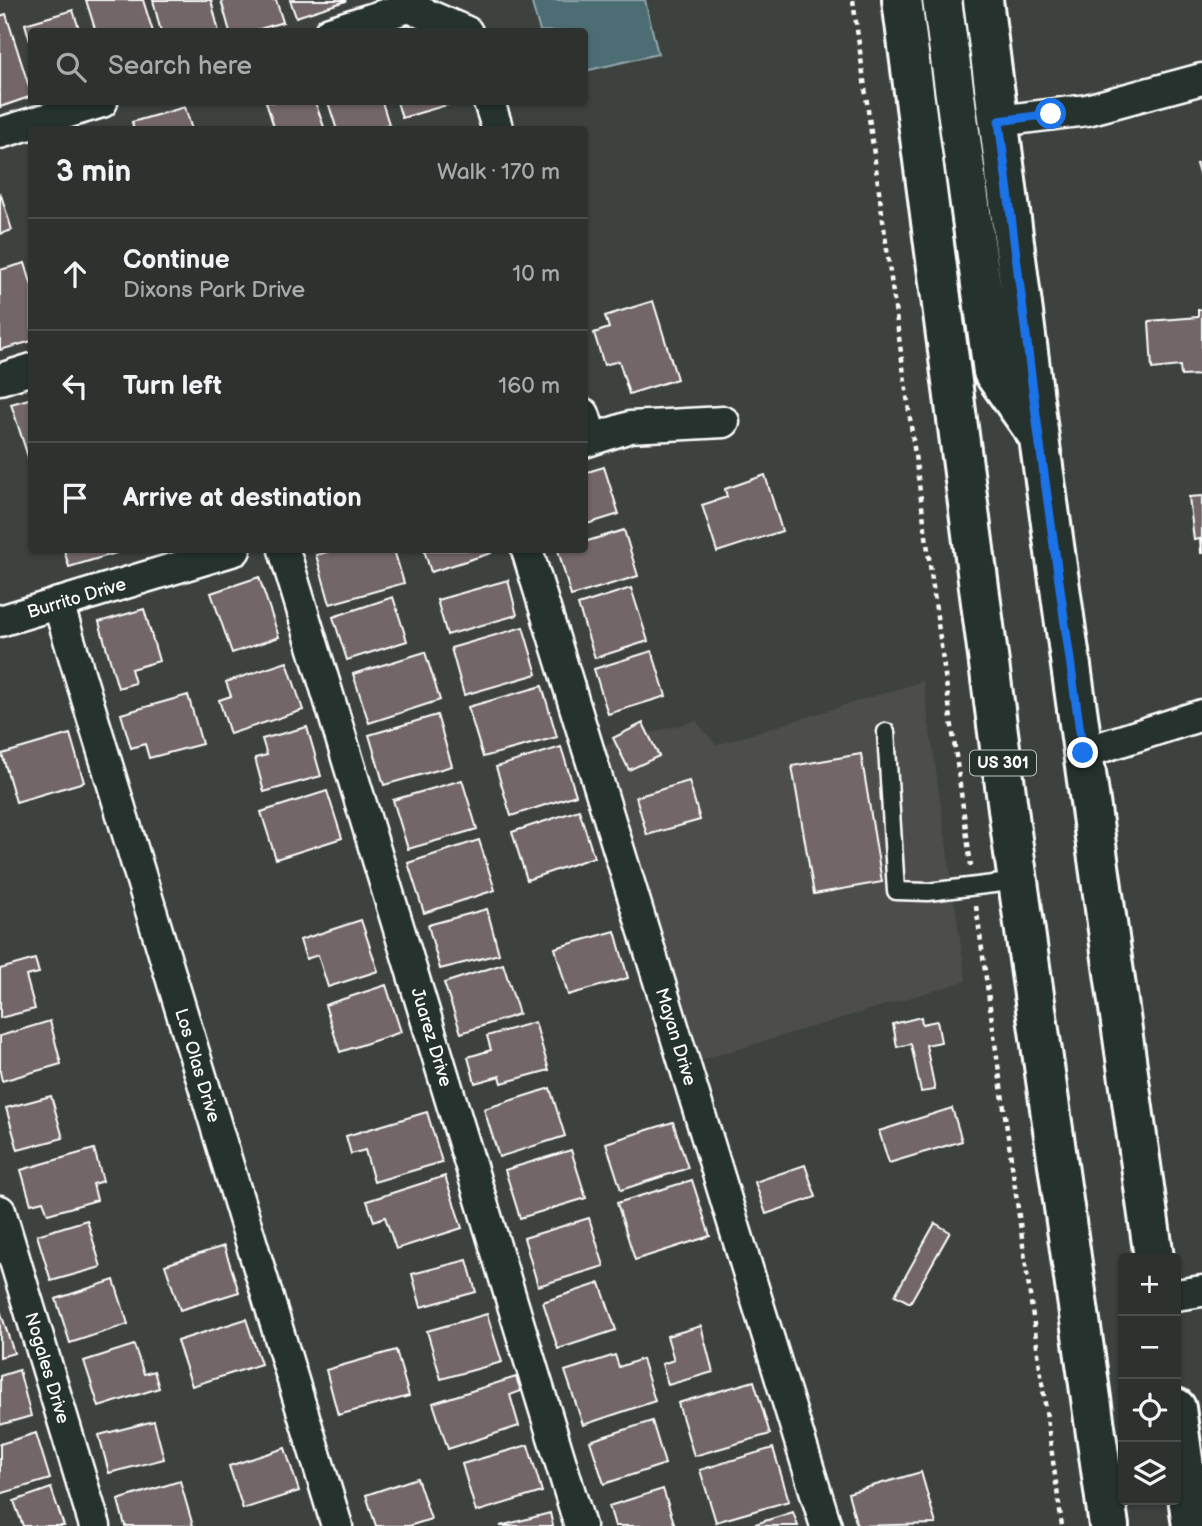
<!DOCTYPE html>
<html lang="en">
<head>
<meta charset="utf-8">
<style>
	:root { --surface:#2e322f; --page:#363a37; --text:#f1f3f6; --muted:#a7aaaa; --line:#494d4b }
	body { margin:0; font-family:"Balsamiq Sans",sans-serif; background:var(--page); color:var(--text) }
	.controls { position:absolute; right:21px; bottom:21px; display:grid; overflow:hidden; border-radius:7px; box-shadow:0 2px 5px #0004 }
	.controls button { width:63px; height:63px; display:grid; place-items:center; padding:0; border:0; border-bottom:2px solid var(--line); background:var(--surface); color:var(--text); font:35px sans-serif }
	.stop { position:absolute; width:21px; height:21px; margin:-16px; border:5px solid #1a73e8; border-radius:50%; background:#fff }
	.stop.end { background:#1a73e8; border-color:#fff; box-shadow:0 2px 7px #0008 }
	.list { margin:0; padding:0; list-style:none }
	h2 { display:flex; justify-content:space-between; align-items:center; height:91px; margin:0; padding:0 28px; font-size:30px }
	h2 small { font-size:23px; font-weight:400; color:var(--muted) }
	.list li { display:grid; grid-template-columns:46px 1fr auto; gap:21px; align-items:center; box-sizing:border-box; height:112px; padding:0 28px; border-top:2px solid var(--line) }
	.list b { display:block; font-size:26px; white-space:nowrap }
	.list p { margin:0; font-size:23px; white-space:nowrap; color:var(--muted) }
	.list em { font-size:23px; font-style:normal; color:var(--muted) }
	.icon { flex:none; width:38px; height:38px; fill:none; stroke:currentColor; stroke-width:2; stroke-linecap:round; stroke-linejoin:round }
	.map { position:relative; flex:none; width:1202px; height:1526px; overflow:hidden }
	.search { position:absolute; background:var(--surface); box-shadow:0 2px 5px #0004; left:28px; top:28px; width:560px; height:77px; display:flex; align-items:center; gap:18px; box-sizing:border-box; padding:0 24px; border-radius:7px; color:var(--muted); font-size:26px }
	.panel { position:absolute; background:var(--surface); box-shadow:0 2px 5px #0004; left:28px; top:126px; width:560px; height:427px; border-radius:7px }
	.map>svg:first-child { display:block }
	.built { fill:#4d4d4b }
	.water { fill:#4d6d74; stroke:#94a7ac; stroke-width:2 }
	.building { fill:#726668; stroke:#fff; stroke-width:2 }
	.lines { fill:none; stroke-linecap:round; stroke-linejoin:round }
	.service-casing { stroke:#fff; stroke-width:21 }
	.minor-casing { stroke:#fff; stroke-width:35 }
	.primary-casing { stroke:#fff; stroke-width:44 }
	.path { stroke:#fff; stroke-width:4.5; stroke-dasharray:5 5; stroke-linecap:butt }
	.service { stroke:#26332d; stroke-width:16 }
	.minor { stroke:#26332d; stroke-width:30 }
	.primary { stroke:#26332d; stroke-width:38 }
	.route { stroke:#1a73e8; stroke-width:9 }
	.labels { text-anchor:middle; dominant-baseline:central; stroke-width:5; stroke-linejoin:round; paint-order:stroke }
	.shield { fill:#26332d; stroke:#bec2c0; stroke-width:2 }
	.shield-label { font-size:16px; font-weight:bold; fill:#fff }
	.street-label { font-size:18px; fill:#fff; stroke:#26332d }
</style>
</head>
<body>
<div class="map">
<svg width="1202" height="1526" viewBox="0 0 1202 1526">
	<rect width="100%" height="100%" fill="#3d423f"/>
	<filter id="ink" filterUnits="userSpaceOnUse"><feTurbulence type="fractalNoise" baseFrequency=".0143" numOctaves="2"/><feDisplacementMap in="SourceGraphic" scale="14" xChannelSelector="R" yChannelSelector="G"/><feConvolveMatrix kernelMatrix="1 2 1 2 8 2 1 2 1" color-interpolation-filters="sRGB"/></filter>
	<g filter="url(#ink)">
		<path class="built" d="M923,681L966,981L698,1061L601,746L696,721L716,745Z"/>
		<path class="water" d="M531,0H645L658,54L585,71L584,32L540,31Z"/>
		<path class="building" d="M86,0H143L153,32H96Z
			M153,0H211L219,32H161Z
			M221,0H276L283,22L250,32H230Z
			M290,0H346V1L296,17Z
			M73,10L80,32H32V48L25,24Z
			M6,14L32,96L0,107V16Z
			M266,102H315L324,127L315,130H275Z
			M328,102H382L389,124L371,130H337Z
			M397,102H457L402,118Z
			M185,107L192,130H134L132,122Z
			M1202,162V183L1196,164Z
			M0,192L12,230L0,234Z
			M25,263L32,286V341L0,350V270Z
			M653,301L677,379L629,394L619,361L604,365L594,333L609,328L605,316Z
			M1198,310H1202V375L1181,376L1180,366L1152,369L1149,321L1198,317Z
			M32,398V469L11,404Z
			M604,467L619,514L584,525V473Z
			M765,475L782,531L717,552L702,505L727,497L725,489Z
			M1202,496V553H1201L1200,539L1194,540L1189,497Z
			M624,530L638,576L571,596L558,550H584V542Z
			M64,550H115L116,553L69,567Z
			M335,550H394L404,583L330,604L316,555Z
			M424,550H490L491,553L431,572Z
			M259,577L279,637L232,653L211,593Z
			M508,580L517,615L447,635L437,600Z
			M631,588L648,641L595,658L578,605Z
			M393,597L407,641L347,660L333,617Z
			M144,609L159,661L131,669L135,683L118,688L99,622Z
			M523,627L537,674L464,695L451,648Z
			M652,651L666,696L608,714L594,669Z
			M425,652L440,700L369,723L353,674Z
			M287,662L303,710L230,734L219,700L231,696L226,682Z
			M542,686L557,737L483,757L468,707Z
			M188,695L202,744L149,758L145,744L131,748L121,714Z
			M437,715L452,766L384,785L369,735Z
			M643,723L659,756L629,770L613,738Z
			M307,727L321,776L264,792L255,758L267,755L262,739Z
			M70,734L84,782L16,802L2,754Z
			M561,747L576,795L511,816L496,767Z
			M861,754L882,882L814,894L792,766Z
			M462,780L477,829L408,849L393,800Z
			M689,781L700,820L647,835L636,797Z
			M327,791L342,838L276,859L261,812Z
			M579,810L594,857L527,880L512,832Z
			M479,840L495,890L424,913L408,863Z
			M487,909L499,954L440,969L428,925Z
			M361,920L378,971L328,987L318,955L306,959L300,940Z
			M615,931L628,978L568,995L555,948Z
			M35,959L39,973L26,976L35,1009L0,1018V969Z
			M503,964L519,1014L461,1033L444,983Z
			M386,985L401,1032L340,1052L325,1005Z
			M921,1017L922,1024L937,1021L941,1042L926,1045L935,1090L921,1092L911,1044L897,1047L893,1024Z
			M50,1021L61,1064L2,1081L0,1072V1036Z
			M535,1022L549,1070L502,1083L500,1076L475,1083L468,1057L491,1050L487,1036Z
			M550,1088L565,1136L499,1157L484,1109Z
			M51,1096L63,1138L18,1150L6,1108Z
			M952,1108L962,1141L889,1163L879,1131Z
			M427,1112L442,1162L374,1182L365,1150L351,1154L346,1136Z
			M673,1122L688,1168L621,1190L606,1143Z
			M94,1149L103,1181L93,1184L97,1200L48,1214L43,1201L31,1204L21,1170Z
			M571,1150L586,1198L520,1218L505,1170Z
			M805,1165L816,1197L766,1214L755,1182Z
			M445,1176L462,1228L396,1249L385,1217L374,1221L367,1201Z
			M692,1180L710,1236L635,1260L617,1203Z
			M589,1218L604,1266L538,1286L524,1238Z
			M87,1220L101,1267L51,1281L37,1235Z
			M935,1223L950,1232L910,1303L895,1295Z
			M224,1246L239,1292L180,1310L165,1265Z
			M467,1260L476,1292L421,1307L412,1274Z
			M114,1280L128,1324L70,1343L56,1299Z
			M600,1283L616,1330L558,1349L543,1302Z
			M0,1310L14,1353L0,1357Z
			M487,1314L502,1362L441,1379L427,1331Z
			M246,1319L261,1364L192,1386L177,1341Z
			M701,1326L713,1372L668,1385L662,1364L674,1360L667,1336Z
			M134,1345L144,1374L154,1371L159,1388L99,1407L84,1361Z
			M396,1350L409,1396L338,1415L326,1370Z
			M615,1355L619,1367L642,1359L655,1401L583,1425L565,1371Z
			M19,1370L31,1416L0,1425V1376Z
			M516,1377L521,1391L510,1395L519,1426L448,1449L433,1403Z
			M754,1381L770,1434L694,1456L678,1403Z
			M154,1421L164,1459L109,1473L99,1435Z
			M652,1421L665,1464L604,1484L590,1441Z
			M36,1433L50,1479L0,1494V1444Z
			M528,1445L542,1492L476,1512L462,1464Z
			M285,1448L299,1491L243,1509L229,1466Z
			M773,1448L789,1501L716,1522L700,1470Z
			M921,1472L936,1524L857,1526L848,1493Z
			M417,1478L431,1519L409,1526H376L366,1495Z
			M180,1481L193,1526H125L118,1500Z
			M51,1488L64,1526H23L14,1501Z
			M663,1489L675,1526H615L609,1506Z
			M793,1512L798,1526H749Z
			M550,1513L553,1526H500Z"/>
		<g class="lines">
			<g class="service-casing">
				<path id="service" d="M886,732L896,891L928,892L1018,881"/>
			</g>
			<g class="minor-casing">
				<g id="minor">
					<path d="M330,32L409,7L467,32"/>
					<path d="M489,102L498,130"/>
					<path d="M999,121L1087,110L1202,79"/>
					<path d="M0,133L102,102"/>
					<path d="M0,379L32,369"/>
					<path d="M584,414L592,439"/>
					<path d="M584,442L630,427L724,422"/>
					<path id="s1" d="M284,550L580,1526"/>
					<path id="s2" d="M527,550L826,1526"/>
					<path id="s3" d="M58,603L337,1526"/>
					<path id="s4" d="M0,621L235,550"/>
					<path d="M1083,753L1202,715"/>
					<path id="s5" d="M0,1211L95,1526"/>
					<path d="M1176,1295L1202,1291"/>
				</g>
			</g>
			<g class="primary-casing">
				<path id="primary" d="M902,0L1012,839L1109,1526
					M942,0L993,372L1036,433
					M983,0L1039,438L1154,1258
					M1176,1408L1192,1526"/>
			</g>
			<path class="path" d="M853,0L971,866
				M976,906L1062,1526"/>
			<use href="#service" class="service"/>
			<use href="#minor" class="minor"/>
			<use href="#primary" class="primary"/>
		</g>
	</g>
	<g class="lines" filter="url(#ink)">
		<path class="route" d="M1051,114L999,121L1039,438L1083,753"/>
	</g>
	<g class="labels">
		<rect class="shield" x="970" y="750.5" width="66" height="25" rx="5"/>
		<g class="shield-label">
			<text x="1003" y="763">US 301</text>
		</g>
		<g class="street-label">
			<text stroke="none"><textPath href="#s4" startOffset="80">Burrito Drive</textPath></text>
			<text stroke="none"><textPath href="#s1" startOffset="509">Juarez Drive</textPath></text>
			<text stroke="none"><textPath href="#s2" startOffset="509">Mayan Drive</textPath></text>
			<text stroke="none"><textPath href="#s3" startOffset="483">Los Olas Drive</textPath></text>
			<text stroke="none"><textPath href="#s5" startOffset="164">Nogales Drive</textPath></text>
		</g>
	</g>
</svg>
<div class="controls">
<button>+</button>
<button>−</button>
<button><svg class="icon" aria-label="locate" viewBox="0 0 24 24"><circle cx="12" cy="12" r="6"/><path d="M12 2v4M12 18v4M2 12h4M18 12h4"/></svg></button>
<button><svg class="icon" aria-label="layers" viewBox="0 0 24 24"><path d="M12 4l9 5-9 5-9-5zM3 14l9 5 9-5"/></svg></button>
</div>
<div class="stop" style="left:1051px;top:114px"></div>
<div class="stop end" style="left:1083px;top:753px"></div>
<div class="search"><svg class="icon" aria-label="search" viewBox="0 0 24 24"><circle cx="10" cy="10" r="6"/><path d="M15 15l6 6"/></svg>Search here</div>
<section class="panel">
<h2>3 min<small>Walk · 170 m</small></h2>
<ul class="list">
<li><svg class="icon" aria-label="ahead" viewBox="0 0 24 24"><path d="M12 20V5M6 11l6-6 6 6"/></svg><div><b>Continue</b><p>Dixons Park Drive</p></div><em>10 m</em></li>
<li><svg class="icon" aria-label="left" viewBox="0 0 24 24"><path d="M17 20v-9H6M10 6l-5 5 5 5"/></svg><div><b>Turn left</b></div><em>160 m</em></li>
<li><svg class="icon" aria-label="arrive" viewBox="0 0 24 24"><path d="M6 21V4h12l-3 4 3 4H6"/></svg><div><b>Arrive at destination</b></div></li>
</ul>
</section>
</div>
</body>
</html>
